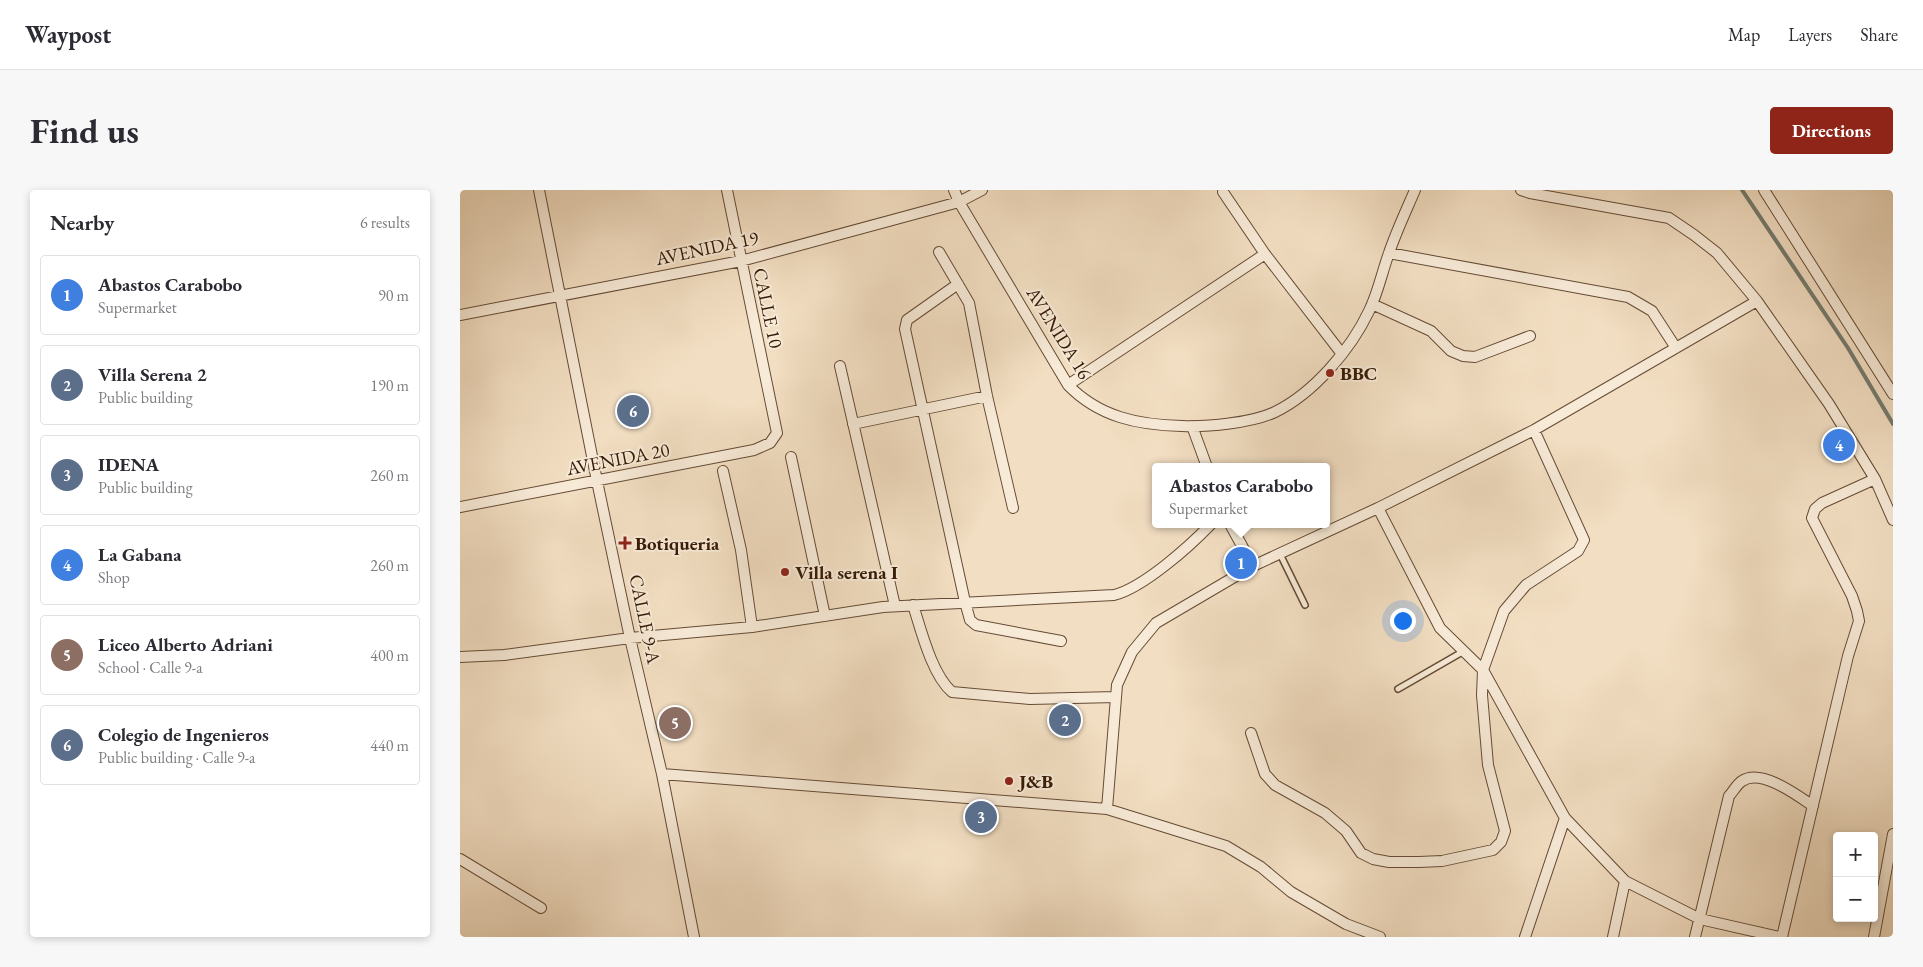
<!DOCTYPE html>
<html lang="en">
<head>
<meta charset="utf-8">
<style>
	:root { --surface:#fff; --page:#f7f7f7; --text:#2b2b33; --muted:#7c7c81; --line:#e1e1e2; --accent:#8f2418 }
	body { margin:0; font-family:"EB Garamond",serif; background:var(--page); color:var(--text) }
	.controls { position:absolute; right:15px; bottom:15px; display:grid; overflow:hidden; border-radius:5px; box-shadow:0 2px 8px #0003 }
	.controls button { width:45px; height:45px; display:grid; place-items:center; padding:0; border:0; border-bottom:1px solid var(--line); background:var(--surface); color:var(--text); font:25px sans-serif }
	.you { position:absolute; left:942px; top:430px; width:18px; height:18px; margin:-12px; border:4px solid #fff; border-radius:50%; background:#1a73e8; box-shadow:0 0 0 8px #1a73e833 }
	.badge { display:grid; place-items:center; width:32px; height:32px; border-radius:50%; background:var(--accent); color:#fff; font-size:16px; font-weight:700 }
	.pin { position:absolute; translate:-50% -50%; border:2px solid #fff; box-shadow:0 1px 5px #0006 }
	.popup { position:absolute; left:692px; top:273px; width:178px; height:65px; box-sizing:border-box; display:grid; place-content:center; border-radius:5px; background:var(--surface); filter:drop-shadow(0 1px 4px #0005); font-size:16px; white-space:nowrap; color:var(--muted) }
	.popup b { font-size:19px; color:var(--text) }
	.popup::after { content:''; position:absolute; left:50%; top:100%; margin-left:-10px; border:10px solid transparent; border-top-color:var(--surface) }
	.list { margin:0; padding:0; list-style:none }
	h2 { display:flex; justify-content:space-between; align-items:center; height:65px; margin:0; padding:0 20px; font-size:21px }
	h2 small { font-size:16px; font-weight:400; color:var(--muted) }
	.list li { display:grid; grid-template-columns:32px 1fr auto; gap:15px; align-items:center; box-sizing:border-box; height:80px; margin:0 10px 10px; padding:0 10px; border:1px solid var(--line); border-radius:5px }
	.list b { display:block; font-size:19px; white-space:nowrap }
	.list p { margin:0; font-size:16px; white-space:nowrap; color:var(--muted) }
	.list em { font-size:16px; font-style:normal; color:var(--muted) }
	.map { position:relative; flex:none; width:1433px; height:747px; overflow:hidden; border-radius:5px }
	header { display:flex; align-items:center; gap:30px; box-sizing:border-box; height:70px; padding:0 25px; background:var(--surface); border-bottom:1px solid var(--line) }
	header strong { font-size:24px }
	nav { display:flex; gap:28px; margin-inline-start:auto; font-size:18px }
	.intro { display:flex; align-items:center; justify-content:space-between; box-sizing:border-box; height:120px; padding:0 30px }
	h1 { margin:0; font-size:35px }
	.button { padding:12px 22px; border-radius:5px; background:var(--accent); color:#fff; font-size:18px; font-weight:700 }
	main { display:flex; gap:30px; padding:0 30px }
	aside { flex:1; background:var(--surface); border-radius:5px; box-shadow:0 2px 8px #0003 }
	.map>svg:first-child { display:block }
	.lines { fill:none; stroke-linecap:round; stroke-linejoin:round }
	.stream { stroke:#737b6f; stroke-width:4 }
	.service-casing { stroke:#654b35; stroke-width:8 }
	.minor-casing { stroke:#654b35; stroke-width:12 }
	.service { stroke:#f7ead7; stroke-width:5 }
	.minor { stroke:#f7ead7; stroke-width:10 }
	.poi-dot { fill:#8f2418; stroke:#f7ead7; stroke-width:2 }
	.labels { text-anchor:middle; dominant-baseline:central; stroke-width:4; stroke-linejoin:round; paint-order:stroke }
	.street-label { font-size:19px; fill:#361a06; stroke:#f7ead7 }
	.poi-label { font-size:19px; font-weight:bold; fill:#361a06; stroke:#f7ead7; text-anchor:start }
</style>
</head>
<body>
<header>
<strong>Waypost</strong>
<nav><a>Map</a><a>Layers</a><a>Share</a></nav>
</header>
<div class="intro"><h1>Find us</h1><a class="button">Directions</a></div>
<main>
<aside>
<h2>Nearby<small>6 results</small></h2>
<ul class="list">
<li><span class="badge" style="background:#3f7fe0">1</span><div><b>Abastos Carabobo</b><p>Supermarket</p></div><em>90 m</em></li>
<li><span class="badge" style="background:#5c6f8a">2</span><div><b>Villa Serena 2</b><p>Public building</p></div><em>190 m</em></li>
<li><span class="badge" style="background:#5c6f8a">3</span><div><b>IDENA</b><p>Public building</p></div><em>260 m</em></li>
<li><span class="badge" style="background:#3f7fe0">4</span><div><b>La Gabana</b><p>Shop</p></div><em>260 m</em></li>
<li><span class="badge" style="background:#8d6e63">5</span><div><b>Liceo Alberto Adriani</b><p>School · Calle 9-a</p></div><em>400 m</em></li>
<li><span class="badge" style="background:#5c6f8a">6</span><div><b>Colegio de Ingenieros</b><p>Public building · Calle 9-a</p></div><em>440 m</em></li>
</ul>
</aside>
<div class="map">
<svg width="1433" height="747" viewBox="0 0 1433 747">
	<rect width="100%" height="100%" fill="#f2dec2"/>
	<filter id="stains"><feTurbulence type="fractalNoise" baseFrequency=".004" numOctaves="4"/><feColorMatrix values="0 0 0 0 .2 0 0 0 0 .09 0 0 0 0 .02 0 0 0 .5 -.17"/></filter>
	<radialGradient id="worn" r=".72"><stop offset=".6" stop-color="#630" stop-opacity="0"/><stop offset="1" stop-color="#630" stop-opacity=".3"/></radialGradient>
	<g class="lines">
		<path class="stream" d="M1282,0L1388,158L1433,234"/>
		<g class="service-casing">
			<path id="service" d="M820,364L845,415
				M938,499L1004,461"/>
		</g>
		<g class="minor-casing">
			<path id="minor" d="M79,0L137,291L170,448L202,584L234,747
				M494,0L499,12L608,195C639,227 678,235 722,236C747,237 792,233 815,222C854,203 891,159 909,121C918,103 922,82 929,63C936,42 946,21 955,0
				M1061,0L1070,3L1209,28L1234,45L1257,63L1297,111L1369,214L1415,289L1433,330
				M1304,0L1433,204
				M763,2L805,64
				M479,62L509,113L527,206L553,318
				M929,63L1168,107L1192,121L1216,158
				M498,94L447,130L445,139L505,412L510,430L516,435L601,451
				M912,114L971,141L991,161L1003,166L1015,167L1070,146
				M0,125L281,71L499,12L522,0
				M380,176L435,416
				M608,195L805,64L882,164
				M393,234L527,206
				M732,236L747,277
				M331,267L365,426
				M263,281L281,360L292,437
				M0,317L294,260L310,253L317,243L267,0
				M918,318L980,438L1023,480L1105,628L1165,691L1240,729L1319,747
				M770,334L793,376
				M453,415C461,440 472,485 492,502L570,509L656,507
				M0,467L44,465L170,448L292,437L423,417L654,405C683,398 730,356 751,334
				M791,543L805,584L815,595L865,623L886,641L901,663L913,669L929,672H959L982,671L1033,660L1041,652L1045,641L1028,575L1022,505L1023,480L1044,421L1066,395L1118,361L1124,350L1074,240
				M202,584L647,619L766,656L801,677L831,702L886,734L920,747
				M647,619L657,495L672,462L696,433L793,376L918,318L1074,240L1297,111
				M0,669L81,718
				M1065,747L1105,628
				M1153,747L1165,691
				M1235,747L1269,606C1273,602 1277,594 1282,591C1301,578 1337,605 1353,616
				M1322,747L1388,466L1399,431L1397,421L1392,406L1352,328L1355,319L1362,313L1415,289
				M1414,747L1433,644"/>
		</g>
		<use href="#service" class="service"/>
		<use href="#minor" class="minor"/>
	</g>
	<g class="poi-dot">
		<circle cx="870" cy="183" r="5"/>
		<path d="M162.5 345.5h5v5h5v5h-5v5h-5v-5h-5v-5h5z"/>
		<circle cx="325" cy="382" r="5"/>
		<circle cx="549" cy="591" r="5"/>
	</g>
	<g class="labels">
		<g class="street-label">
			<text transform="translate(247 58) rotate(-12)">AVENIDA 19</text>
			<text transform="translate(308 118) rotate(78)">CALLE 10</text>
			<text transform="translate(599 143) rotate(58)">AVENIDA 16</text>
			<text transform="translate(158 269) rotate(-11)">AVENIDA 20</text>
			<text transform="translate(185 429) rotate(78)">CALLE 9-A</text>
		</g>
		<g class="poi-label">
			<text x="880" y="183">BBC</text>
			<text x="175" y="353">Botiqueria</text>
			<text x="335" y="382">Villa serena I</text>
			<text x="559" y="591">J&amp;B</text>
		</g>
	</g>
	<rect width="100%" height="100%" filter="url(#stains)"/>
	<rect width="100%" height="100%" fill="url(#worn)"/>
</svg>
<div class="controls">
<button>+</button>
<button>−</button>
</div>
<div class="you"></div>
<div class="pin badge" style="left:781px;top:373px;background:#3f7fe0">1</div>
<div class="popup"><b>Abastos Carabobo</b>Supermarket</div>
<div class="pin badge" style="left:605px;top:530px;background:#5c6f8a">2</div>
<div class="pin badge" style="left:521px;top:627px;background:#5c6f8a">3</div>
<div class="pin badge" style="left:1379px;top:255px;background:#3f7fe0">4</div>
<div class="pin badge" style="left:215px;top:533px;background:#8d6e63">5</div>
<div class="pin badge" style="left:173px;top:221px;background:#5c6f8a">6</div>
</div>
</main>
</body>
</html>
